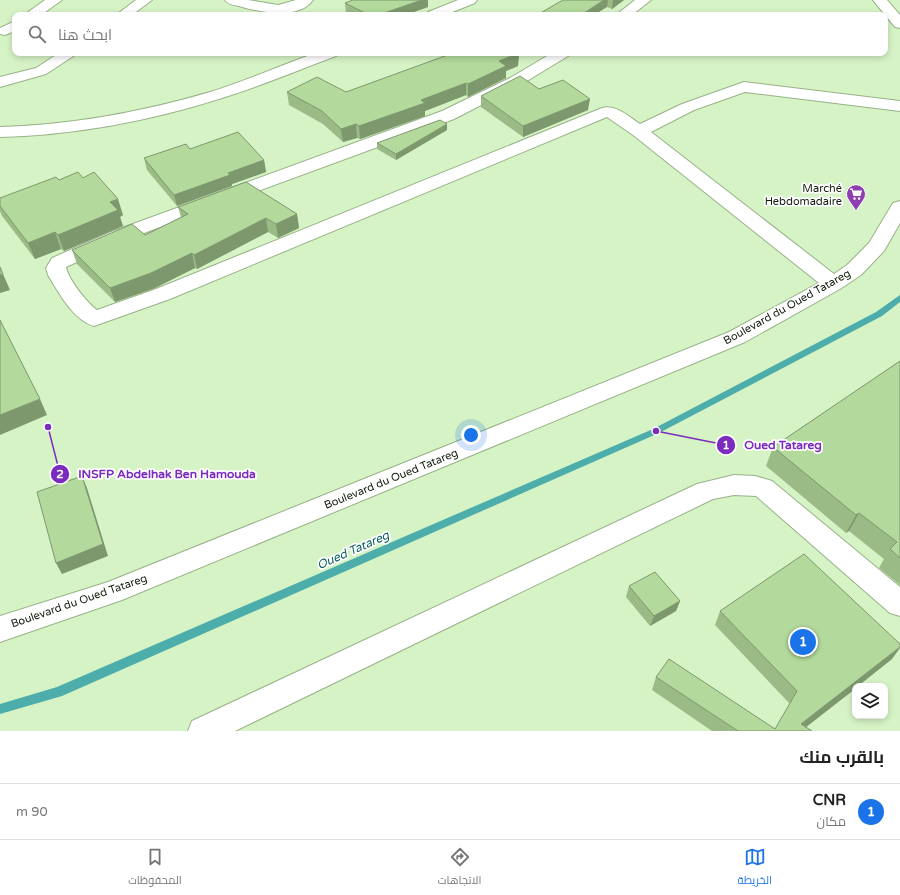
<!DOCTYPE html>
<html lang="ar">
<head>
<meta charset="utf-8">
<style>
	:root { --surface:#fff; --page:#f6f6f6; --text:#222; --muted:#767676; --line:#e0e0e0; --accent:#1a73e8 }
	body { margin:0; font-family:"Varela Round",Cairo,sans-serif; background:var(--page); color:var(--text); direction:rtl }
	.controls { position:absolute; right:12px; bottom:12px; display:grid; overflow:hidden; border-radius:8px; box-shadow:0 2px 6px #0003 }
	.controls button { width:36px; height:36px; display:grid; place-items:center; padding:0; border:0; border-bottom:1px solid var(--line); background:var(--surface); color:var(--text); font:20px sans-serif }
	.you { position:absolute; left:471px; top:435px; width:14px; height:14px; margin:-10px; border:3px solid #fff; border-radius:50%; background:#1a73e8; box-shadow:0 0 0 6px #1a73e833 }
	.badge { display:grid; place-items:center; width:26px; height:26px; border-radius:50%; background:var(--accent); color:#fff; font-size:13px; font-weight:700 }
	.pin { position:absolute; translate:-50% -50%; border:2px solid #fff; box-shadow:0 1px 4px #0006 }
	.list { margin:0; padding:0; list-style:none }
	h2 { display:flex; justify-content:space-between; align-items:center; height:52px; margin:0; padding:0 16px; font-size:17px }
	h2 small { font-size:13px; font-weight:400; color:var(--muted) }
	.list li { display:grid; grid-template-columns:26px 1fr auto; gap:12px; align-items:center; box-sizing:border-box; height:56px; padding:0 16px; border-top:1px solid var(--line) }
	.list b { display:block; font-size:15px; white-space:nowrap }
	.list p { margin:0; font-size:13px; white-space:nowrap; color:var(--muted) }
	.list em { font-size:13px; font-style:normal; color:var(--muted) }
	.icon { flex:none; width:22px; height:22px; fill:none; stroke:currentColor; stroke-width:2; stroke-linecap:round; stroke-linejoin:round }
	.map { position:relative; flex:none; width:900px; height:731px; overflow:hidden; direction:ltr }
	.search { position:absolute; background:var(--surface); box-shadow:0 2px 6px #0003; left:12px; right:12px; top:12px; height:44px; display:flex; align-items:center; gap:10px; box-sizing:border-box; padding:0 14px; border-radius:8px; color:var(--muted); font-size:15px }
	.sheet { height:108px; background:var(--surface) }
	nav { display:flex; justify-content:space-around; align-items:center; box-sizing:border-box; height:56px; border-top:1px solid var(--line); background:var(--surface); font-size:11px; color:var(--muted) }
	nav a { display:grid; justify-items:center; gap:2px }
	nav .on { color:var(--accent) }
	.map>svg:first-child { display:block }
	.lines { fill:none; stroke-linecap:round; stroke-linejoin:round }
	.stream { fill:#4cadab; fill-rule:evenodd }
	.minor-casing { stroke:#97b287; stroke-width:2 }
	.minor { fill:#fff; fill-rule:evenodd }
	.wall { fill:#9abb86 }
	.shaded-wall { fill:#7d986d }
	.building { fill:#b3d99c; stroke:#7d986d }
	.labels { text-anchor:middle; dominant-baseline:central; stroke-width:3.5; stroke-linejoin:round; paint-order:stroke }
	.poi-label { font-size:11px; fill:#131d0d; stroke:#fff; text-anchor:end }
	.street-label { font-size:11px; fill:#131d0d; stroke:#fff }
	.water-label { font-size:12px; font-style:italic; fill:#0a5f5e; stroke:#fff }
	.leader { fill:none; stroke:#7b2cbf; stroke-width:1.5 }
	.callout-dot { fill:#7b2cbf; stroke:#fff; stroke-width:1.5 }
	.mark-label { font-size:12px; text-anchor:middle; font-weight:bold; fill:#fff }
	.callout-label { font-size:12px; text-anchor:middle; font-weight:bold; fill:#7b2cbf; stroke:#fff; stroke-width:3.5; stroke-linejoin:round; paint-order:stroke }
</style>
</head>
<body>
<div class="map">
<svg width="900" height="731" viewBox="0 0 900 731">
	<rect width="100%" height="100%" fill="#d6f3c6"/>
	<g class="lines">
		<path class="stream" d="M900,295V302L882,316L659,433L62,696L0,714V704L57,687L653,429L876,312Z"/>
		<g class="minor-casing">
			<path id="minor" d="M45,0H62L41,15H24Z
				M136,0H152L132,15H116Z
				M225,0H248L278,5L296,0H313C299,20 261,12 242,7C236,5 228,5 225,0Z
				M458,0H477L475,3L445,15H426L428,12Z
				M635,0H651L632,15H616Z
				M873,0H887L900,15V28L895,27Z
				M15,21V31L5,35L0,34V28Z
				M59,53H78L46,74L0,87V77L36,68Z
				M316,53H339L336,56C298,70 261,86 222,98C150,121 75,135 0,137V127C71,125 142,112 210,92C246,81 281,65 316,53Z
				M552,53H571L568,56L522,84L454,119L125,240L66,267C68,279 87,303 97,310L156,289L602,108C616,104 629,117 640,124L682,104L744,82L900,101V111L745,92L694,110L651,132L834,274L847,265L869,243L893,203L900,201V223L884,251L861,275L840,289L745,342L122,600L0,642V616L108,582L729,332L819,283L633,135L607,117L170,299L94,326C73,320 59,293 48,275L46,268L52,258L111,232L442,111L510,78Z
				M734,475L755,476L772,481L900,587V616L890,613L756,496L734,495L713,499L235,731H188L192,721L697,484Z"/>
		</g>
		<use href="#minor" class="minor"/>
	</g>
	<path class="wall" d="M353,0H428V7L405,15H351L346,13L345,3Z
		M563,0H624L612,9L607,7Z
		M519,53L518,66L506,71V78L468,97L466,95L425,111V116L360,139L357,138L343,142L323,124L289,105L287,92H346Z
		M539,89L588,110L523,137L481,107V96Z
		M447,130L396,160L377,149V143Z
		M190,149L264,160L266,172L232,184V186L177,206L147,170L144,158Z
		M83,178L123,215L120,217L123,226L64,251L61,249L35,259L2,216L0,211V198Z
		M178,207L297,214L299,228L278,238L268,232L197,269L195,268L155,288L115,302L77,264L72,250L145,235L181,217Z
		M900,361V585L879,568L884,559L849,531L846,533L766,466L773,447Z
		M629,586L680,601L676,611L650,626L626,597Z
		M720,611L892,659L806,727L812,731H712L652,690L656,677L775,729L790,704L715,625Z"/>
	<path class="shaded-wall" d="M422,0H428V7L405,15H381V14Z
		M604,0H608L607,7L594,15H581Z
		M613,0H624L612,9Z
		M519,53L518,66L506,71V78L468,97V84L499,61Z
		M466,83V95L425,111V116L360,139L359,126L421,100Z
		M590,99L588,110L523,137V126Z
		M356,124L357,138L343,142L341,129Z
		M447,124V130L396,160V154Z
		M264,160L266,172L232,184V186L177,206L174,195L228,173Z
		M118,199L123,215L120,217L123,226L64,251L58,235L110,202Z
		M297,214L299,228L278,238L276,224Z
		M266,218L268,232L197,269L194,255Z
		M55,232L61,249L35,259L28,243Z
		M192,253L195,268L155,288L115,302L110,288Z
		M3,274L10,290L0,293V275Z
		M40,399L47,415L0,435V415Z
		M82,476L87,488L108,556L62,574L56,563Z
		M859,513L849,531L846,533L856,515Z
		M680,601L676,611L650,626L654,616Z
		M900,647V648L892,659L858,686H855V689L801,731V724Z"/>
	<path class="building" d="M353,0H422L381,14H373L365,13L345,3Z
		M563,0H604L581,15H537Z
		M453,53H519L499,61L506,66L468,84L466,83L421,100L425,103L359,126L356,124L341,129L322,111L287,92L317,77L346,92Z
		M520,76L539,89L563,80L590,99L523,126L481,96Z
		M440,120L447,124L396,154L377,143Z
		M238,132L264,160L228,173L230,175L174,195L144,158L186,144L190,149Z
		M78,172L83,178L94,172L118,199L110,202L118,210L58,235L55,232L28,243L0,206V198L56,177L59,180Z
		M246,182L297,214L276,224L266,218L194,255L192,253L151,273L110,288L72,250L132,224L145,235L188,214L178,207Z
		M0,267L3,274L0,275Z
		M0,320L40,399L0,415Z
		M900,361V558L890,549L897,542L859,513L856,515L773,447Z
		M82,476L103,544L56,563L37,492Z
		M804,554L900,644V647L801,724L812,731H738L656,677L669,659L775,729L797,691L720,611Z
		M655,572L680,601L654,616L629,586Z"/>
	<defs>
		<g id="supermarket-pin" transform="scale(1)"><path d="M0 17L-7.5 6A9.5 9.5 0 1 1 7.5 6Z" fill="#8d3faf" stroke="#fff"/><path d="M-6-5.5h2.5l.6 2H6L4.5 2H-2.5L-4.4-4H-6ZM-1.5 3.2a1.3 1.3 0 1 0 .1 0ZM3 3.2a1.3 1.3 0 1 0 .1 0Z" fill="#fff"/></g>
	</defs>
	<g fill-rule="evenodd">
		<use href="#supermarket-pin" x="856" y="194"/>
	</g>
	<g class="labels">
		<g class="poi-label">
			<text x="842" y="188">Marché<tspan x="842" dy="13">Hebdomadaire</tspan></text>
		</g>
		<g class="street-label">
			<text transform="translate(787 307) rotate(-29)">Boulevard du Oued Tatareg</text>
			<text transform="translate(391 479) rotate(-22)">Boulevard du Oued Tatareg</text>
			<text transform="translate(79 601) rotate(-19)">Boulevard du Oued Tatareg</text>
		</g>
		<g class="water-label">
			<text transform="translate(353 550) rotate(-24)">Oued Tatareg</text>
		</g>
	</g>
	<path class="leader" d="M656 431L726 445M48 427L60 474"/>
	<g class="callout-dot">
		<circle cx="656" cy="431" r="4"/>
		<circle cx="48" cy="427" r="4"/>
		<circle cx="726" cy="445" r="10"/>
		<circle cx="60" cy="474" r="10"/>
	</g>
	<g class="mark-label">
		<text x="726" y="449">1</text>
		<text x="60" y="478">2</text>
	</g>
	<g class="callout-label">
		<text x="783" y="449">Oued Tatareg</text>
		<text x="167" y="478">INSFP Abdelhak Ben Hamouda</text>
	</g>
</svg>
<div class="controls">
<button><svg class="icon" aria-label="layers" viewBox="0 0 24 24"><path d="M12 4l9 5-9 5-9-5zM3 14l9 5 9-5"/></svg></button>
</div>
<div class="you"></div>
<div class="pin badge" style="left:803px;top:642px">1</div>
<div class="search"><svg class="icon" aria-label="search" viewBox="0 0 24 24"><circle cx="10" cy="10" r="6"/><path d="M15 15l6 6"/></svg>ابحث هنا</div>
</div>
<section class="sheet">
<h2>بالقرب منك<small></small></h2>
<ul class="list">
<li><span class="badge">1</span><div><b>CNR</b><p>مكان</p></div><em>90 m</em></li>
</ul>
</section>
<nav>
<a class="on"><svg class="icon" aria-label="map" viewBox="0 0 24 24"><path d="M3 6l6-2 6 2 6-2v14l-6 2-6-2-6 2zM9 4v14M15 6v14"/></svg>الخريطة</a>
<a><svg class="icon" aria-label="directions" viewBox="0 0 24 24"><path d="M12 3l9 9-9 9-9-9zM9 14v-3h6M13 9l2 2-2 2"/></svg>الاتجاهات</a>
<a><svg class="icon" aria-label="saved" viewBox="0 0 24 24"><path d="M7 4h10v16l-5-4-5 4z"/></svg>المحفوظات</a>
</nav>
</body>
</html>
